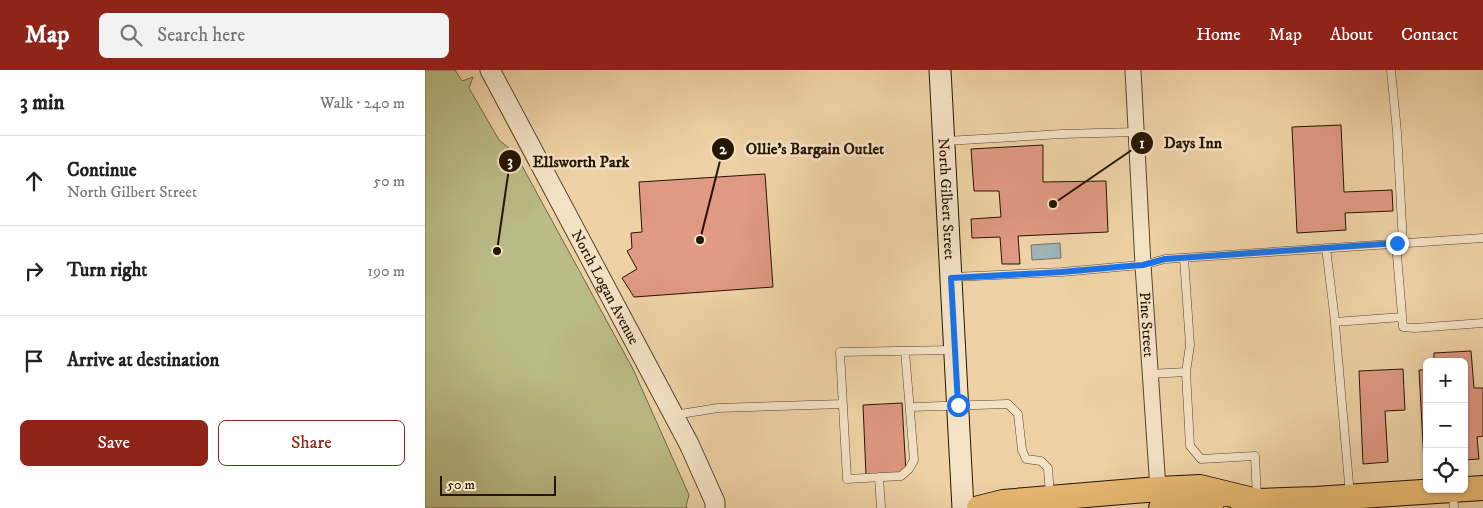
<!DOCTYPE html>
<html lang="en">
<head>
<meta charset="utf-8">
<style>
	:root { --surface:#fff; --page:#f2f2f2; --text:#222; --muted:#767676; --line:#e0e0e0; --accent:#8f2418 }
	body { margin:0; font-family:"IM FELL DW Pica",serif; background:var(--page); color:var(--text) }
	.controls { position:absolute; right:15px; bottom:15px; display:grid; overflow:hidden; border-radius:8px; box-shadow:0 1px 4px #0004 }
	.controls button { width:45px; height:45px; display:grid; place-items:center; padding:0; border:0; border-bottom:1px solid var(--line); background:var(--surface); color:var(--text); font:25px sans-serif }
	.scale { position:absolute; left:15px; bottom:12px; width:116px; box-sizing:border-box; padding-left:5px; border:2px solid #251503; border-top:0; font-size:14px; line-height:18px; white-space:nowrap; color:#251503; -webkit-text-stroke:4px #f4e2c5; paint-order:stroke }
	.stop { position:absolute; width:15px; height:15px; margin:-11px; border:4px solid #1a73e8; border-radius:50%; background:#fff }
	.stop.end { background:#1a73e8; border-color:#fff; box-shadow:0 1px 5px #0008 }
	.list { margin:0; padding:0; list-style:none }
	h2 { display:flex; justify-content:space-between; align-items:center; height:65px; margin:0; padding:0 20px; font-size:21px }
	h2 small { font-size:16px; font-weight:400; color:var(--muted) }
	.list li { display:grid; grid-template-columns:32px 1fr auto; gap:15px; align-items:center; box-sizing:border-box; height:90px; padding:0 20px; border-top:1px solid var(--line) }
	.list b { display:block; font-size:19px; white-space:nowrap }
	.list p { margin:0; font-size:16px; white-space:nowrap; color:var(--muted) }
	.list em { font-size:16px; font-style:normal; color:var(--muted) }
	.actions { display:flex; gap:10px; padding:15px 20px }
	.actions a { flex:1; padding:11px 0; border:1px solid var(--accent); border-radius:8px; text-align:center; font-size:18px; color:var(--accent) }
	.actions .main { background:var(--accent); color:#fff }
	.icon { flex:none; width:28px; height:28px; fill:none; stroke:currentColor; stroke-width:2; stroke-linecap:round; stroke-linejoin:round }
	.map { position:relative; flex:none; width:1058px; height:438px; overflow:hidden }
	header { display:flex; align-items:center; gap:30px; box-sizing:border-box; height:70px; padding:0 25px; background:var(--accent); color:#fff }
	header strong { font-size:24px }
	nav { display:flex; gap:28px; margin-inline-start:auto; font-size:18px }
	.search { width:350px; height:45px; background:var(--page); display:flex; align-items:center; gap:12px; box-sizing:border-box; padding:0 18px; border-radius:8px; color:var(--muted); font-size:19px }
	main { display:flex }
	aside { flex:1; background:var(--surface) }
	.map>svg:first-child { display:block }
	.green { fill:#babb86; stroke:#706844 }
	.water { fill:#a0b4b4; stroke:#6f746d }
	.building { fill:#e09982; stroke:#251503 }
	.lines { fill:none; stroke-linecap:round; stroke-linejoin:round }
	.service-casing { stroke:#57442c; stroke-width:9 }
	.minor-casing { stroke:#57442c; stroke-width:17 }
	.tertiary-casing { stroke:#57442c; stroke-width:21 }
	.secondary-casing { stroke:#251503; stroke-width:23 }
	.primary-casing { stroke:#251503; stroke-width:26 }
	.service { stroke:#f4e2c5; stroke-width:8 }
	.minor { stroke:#f4e2c5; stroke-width:15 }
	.tertiary { stroke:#f4e2c5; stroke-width:19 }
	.secondary { stroke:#f4e2c5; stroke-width:21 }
	.primary { stroke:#e7b973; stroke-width:24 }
	.route { stroke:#1a73e8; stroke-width:6 }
	.labels { text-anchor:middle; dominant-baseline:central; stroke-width:5; stroke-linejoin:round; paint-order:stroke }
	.street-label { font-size:15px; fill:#251503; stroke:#f4e2c5 }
	.leader { fill:none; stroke:#251503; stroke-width:2 }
	.callout-dot { fill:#251503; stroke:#f4e2c5; stroke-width:2 }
	.mark-label { font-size:15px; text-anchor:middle; font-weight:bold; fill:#fff }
	.callout-label { font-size:16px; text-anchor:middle; font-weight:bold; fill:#251503; stroke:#f4e2c5; stroke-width:5; stroke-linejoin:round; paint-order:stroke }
</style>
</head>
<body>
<header>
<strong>Map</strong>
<div class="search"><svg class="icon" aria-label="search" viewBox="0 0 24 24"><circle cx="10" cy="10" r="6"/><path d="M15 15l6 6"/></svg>Search here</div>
<nav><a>Home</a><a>Map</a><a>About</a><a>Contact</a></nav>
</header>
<main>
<aside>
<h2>3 min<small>Walk · 240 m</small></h2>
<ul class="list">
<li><svg class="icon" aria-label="ahead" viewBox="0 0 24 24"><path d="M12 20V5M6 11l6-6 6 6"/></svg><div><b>Continue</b><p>North Gilbert Street</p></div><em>50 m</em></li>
<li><svg class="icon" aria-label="right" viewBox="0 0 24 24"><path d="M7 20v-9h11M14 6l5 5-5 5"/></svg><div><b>Turn right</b></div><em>190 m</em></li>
<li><svg class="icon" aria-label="arrive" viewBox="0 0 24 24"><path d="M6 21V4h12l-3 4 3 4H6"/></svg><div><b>Arrive at destination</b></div></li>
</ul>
<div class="actions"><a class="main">Save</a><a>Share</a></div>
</aside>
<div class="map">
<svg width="1058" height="438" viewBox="0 0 1058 438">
	<rect width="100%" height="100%" fill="#eed2a6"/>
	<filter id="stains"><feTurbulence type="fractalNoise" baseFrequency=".004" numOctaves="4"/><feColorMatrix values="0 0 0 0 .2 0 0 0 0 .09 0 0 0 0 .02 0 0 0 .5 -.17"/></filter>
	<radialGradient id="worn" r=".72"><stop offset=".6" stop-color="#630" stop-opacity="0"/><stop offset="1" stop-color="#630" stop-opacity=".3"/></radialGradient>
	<path class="green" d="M0,0H30L37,11L48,7L44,18L74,70L90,83L208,299L264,425L261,436L262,438H0Z"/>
	<path class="water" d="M635,173L636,188L607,190L606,175Z"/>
	<path class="building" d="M916,55L919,122L967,120L968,141L920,143L921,160L872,163L867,57Z
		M618,75V112L681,111L683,162L593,166L595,194H577L575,167L547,168L546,149L576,147L574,121H549L546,79Z
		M340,104L348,217L209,227L197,208L212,199L202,181L207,178L206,163L217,162L214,112Z
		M1046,281L1049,318H1058V366L1052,367L1054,389L1039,390V292H1009V283Z
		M978,299L980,340L960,341L963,392L938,394L934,301Z
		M994,300H1002V393H999Z
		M477,333L481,403L441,405L438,335Z"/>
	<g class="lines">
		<g class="service-casing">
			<path id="service" d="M966,0L972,62L978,173
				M521,71L637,64L711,62
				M971,173L978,257L990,258L1058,253
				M901,178L909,243L925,425
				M759,188L765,275L761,302L765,376L776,389L830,386L832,429
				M528,207L637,202L704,196L718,195L740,189L1058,168
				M910,252L977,247
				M480,281L489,390L484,399L476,406L422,409L415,282L528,280
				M725,304L761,302
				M485,337L583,334L593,344L597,380L601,389L616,391L623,398L625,425
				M249,345L293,338L418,334
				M454,407L456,438
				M1028,423L1029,438"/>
		</g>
		<g class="minor-casing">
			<g id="minor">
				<path id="s1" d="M708,0L718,195L733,419"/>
			</g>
		</g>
		<g class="tertiary-casing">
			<g id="tertiary">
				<path id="s2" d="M65,0L264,374L290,432V438"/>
			</g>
		</g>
		<g class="secondary-casing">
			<g id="secondary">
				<path id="s3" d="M515,0L538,438"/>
			</g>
		</g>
		<g class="primary-casing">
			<path id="primary" d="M818,435L832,431L890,429L1058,418
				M554,438L578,432L733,419L775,417L832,431
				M736,438L774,432L788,431"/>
		</g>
		<use href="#service" class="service"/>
		<use href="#minor" class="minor"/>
		<use href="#tertiary" class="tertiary"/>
		<use href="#secondary" class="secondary"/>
		<use href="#primary" class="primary"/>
	</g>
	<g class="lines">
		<path class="route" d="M533,335L526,208L637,202L704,196L718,195L740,189L972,173"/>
	</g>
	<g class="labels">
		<g class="street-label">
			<text stroke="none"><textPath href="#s3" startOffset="129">North Gilbert Street</textPath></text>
			<text stroke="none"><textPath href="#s2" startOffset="246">North Logan Avenue</textPath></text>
			<text stroke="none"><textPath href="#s1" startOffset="255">Pine Street</textPath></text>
		</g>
	</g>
	<path class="leader" d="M628 134L717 73M275 170L298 79M72 181L85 91"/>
	<g class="callout-dot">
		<circle cx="628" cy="134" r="5"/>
		<circle cx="275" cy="170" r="5"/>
		<circle cx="72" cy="181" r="5"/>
		<circle cx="717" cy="73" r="12"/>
		<circle cx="298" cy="79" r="12"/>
		<circle cx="85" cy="91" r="12"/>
	</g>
	<g class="mark-label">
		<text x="717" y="78">1</text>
		<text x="298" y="84">2</text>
		<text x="85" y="96">3</text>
	</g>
	<g class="callout-label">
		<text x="768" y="78">Days Inn</text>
		<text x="390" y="84">Ollie's Bargain Outlet</text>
		<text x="156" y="97">Ellsworth Park</text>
	</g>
	<rect width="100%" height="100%" filter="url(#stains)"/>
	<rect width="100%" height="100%" fill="url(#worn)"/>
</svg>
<div class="controls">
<button>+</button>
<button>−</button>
<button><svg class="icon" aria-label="locate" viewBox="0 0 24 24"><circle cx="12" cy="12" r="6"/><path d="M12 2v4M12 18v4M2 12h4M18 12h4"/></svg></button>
</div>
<div class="scale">50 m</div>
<div class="stop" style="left:533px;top:335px"></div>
<div class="stop end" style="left:972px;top:173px"></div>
</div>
</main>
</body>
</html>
